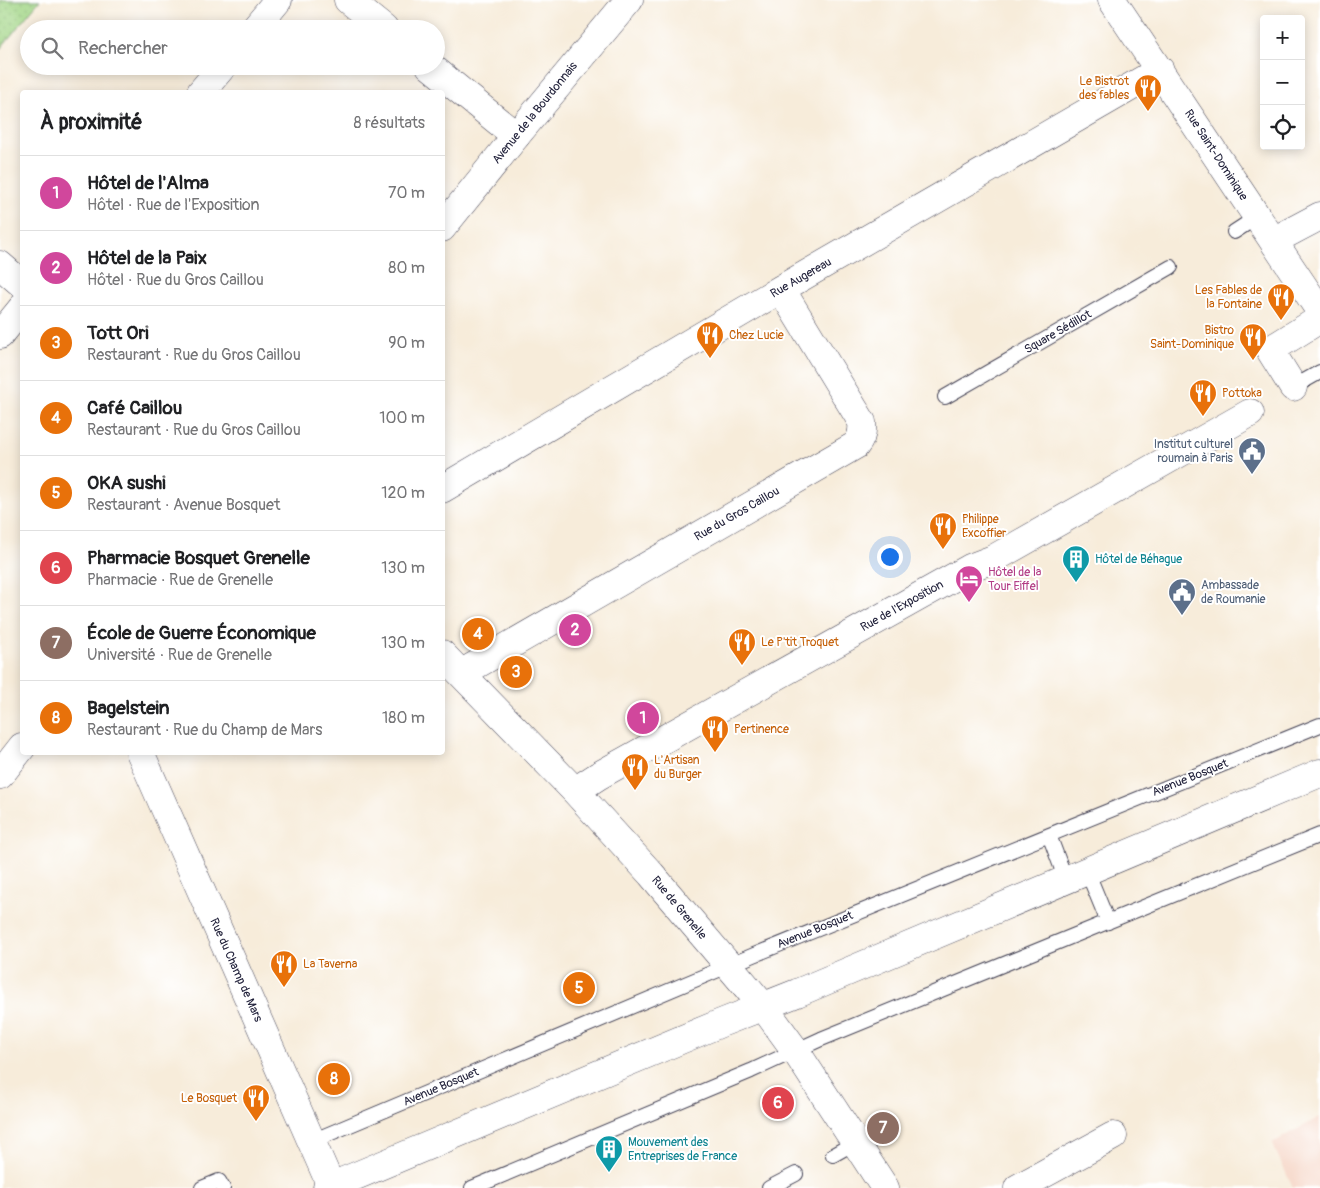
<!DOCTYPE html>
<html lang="fr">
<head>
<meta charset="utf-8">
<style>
	:root { --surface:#fff; --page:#f6f6f6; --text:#202124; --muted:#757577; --line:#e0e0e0; --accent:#111827 }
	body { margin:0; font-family:Pangolin,sans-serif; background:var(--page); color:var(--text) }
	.controls { position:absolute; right:15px; top:15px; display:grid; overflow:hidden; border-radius:5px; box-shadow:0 2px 12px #0003 }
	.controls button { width:45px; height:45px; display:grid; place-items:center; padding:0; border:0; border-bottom:1px solid var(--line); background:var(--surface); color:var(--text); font:25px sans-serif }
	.you { position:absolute; left:889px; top:556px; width:18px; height:18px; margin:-12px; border:4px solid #fff; border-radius:50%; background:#1a73e8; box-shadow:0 0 0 8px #1a73e833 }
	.badge { display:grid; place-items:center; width:32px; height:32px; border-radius:50%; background:var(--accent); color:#fff; font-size:16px; font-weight:700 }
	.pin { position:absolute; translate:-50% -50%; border:2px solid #fff; box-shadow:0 1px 5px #0006 }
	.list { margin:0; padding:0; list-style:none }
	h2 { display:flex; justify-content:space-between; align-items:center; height:65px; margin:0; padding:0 20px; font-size:21px }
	h2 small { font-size:16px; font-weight:400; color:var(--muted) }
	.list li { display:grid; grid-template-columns:32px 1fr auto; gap:15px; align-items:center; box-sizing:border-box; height:75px; padding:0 20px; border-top:1px solid var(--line) }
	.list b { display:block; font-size:19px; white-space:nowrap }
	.list p { margin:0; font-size:16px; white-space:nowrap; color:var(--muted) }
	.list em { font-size:16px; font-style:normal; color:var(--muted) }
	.icon { flex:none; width:28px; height:28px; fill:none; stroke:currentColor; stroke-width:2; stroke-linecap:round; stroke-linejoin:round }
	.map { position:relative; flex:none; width:1320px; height:1188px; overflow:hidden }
	.search { position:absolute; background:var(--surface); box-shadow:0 2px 12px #0003; left:20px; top:20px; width:425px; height:55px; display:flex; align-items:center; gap:12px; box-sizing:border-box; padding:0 18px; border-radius:28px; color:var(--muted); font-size:19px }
	.panel { position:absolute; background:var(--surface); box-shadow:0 2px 12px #0003; left:20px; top:90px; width:425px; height:665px; border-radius:5px }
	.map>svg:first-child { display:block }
	.built { fill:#f5d3c2 }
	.park { fill:url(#park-dots); stroke:#627c60 }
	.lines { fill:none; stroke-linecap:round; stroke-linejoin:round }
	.lane-casing { stroke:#424053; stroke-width:16 }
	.street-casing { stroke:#424053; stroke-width:29 }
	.primary-casing { stroke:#424053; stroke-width:29 }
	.lane { stroke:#fff; stroke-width:14 }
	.street { stroke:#fff; stroke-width:28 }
	.primary { stroke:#fff; stroke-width:28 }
	.labels { text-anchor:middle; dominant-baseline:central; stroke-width:4; stroke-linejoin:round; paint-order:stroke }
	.food-label { font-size:12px; fill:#c56008; stroke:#fff; text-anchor:start }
	.street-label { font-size:12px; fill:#22223b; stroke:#fff }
	.service-label { font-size:12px; fill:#4e5e75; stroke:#fff; text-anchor:end }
	.culture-label { font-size:12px; fill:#0d838f; stroke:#fff; text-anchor:start }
	.hotel-label { font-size:12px; fill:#b23c85; stroke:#fff; text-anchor:start }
</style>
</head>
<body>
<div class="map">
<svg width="1320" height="1188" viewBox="0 0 1320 1188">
	<defs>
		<pattern id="park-dots" width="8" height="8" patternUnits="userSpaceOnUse" patternTransform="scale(1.25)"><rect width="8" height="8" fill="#a1d585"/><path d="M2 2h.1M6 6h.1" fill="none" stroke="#8ab774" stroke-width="1.8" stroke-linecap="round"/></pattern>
	</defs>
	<rect width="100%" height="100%" fill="#fff"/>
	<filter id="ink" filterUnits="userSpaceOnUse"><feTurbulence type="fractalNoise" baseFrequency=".02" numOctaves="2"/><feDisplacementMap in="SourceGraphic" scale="10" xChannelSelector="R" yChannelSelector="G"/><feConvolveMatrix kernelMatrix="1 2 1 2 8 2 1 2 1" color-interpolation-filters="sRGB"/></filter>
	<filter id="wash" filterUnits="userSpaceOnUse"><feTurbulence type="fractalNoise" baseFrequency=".0096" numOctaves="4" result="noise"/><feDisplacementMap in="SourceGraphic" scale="20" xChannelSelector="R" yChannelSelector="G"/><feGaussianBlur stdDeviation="1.12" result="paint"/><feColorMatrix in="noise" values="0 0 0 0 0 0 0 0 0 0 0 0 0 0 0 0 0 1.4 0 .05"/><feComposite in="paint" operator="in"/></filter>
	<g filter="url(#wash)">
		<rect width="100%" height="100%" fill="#f7ecda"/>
		<path class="built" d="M1320,1117V1188H1293L1272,1143Z"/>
		<path class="park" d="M0,0H40L0,49Z"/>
	</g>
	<g filter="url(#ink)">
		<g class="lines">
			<g class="lane-casing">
				<path id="lane" d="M1234,232L1257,217
					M1288,390L1320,372
					M945,397L1171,267
					M1049,835L1066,880
					M1087,871L1108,922
					M312,1141L754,955L1320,725
					M833,1155L856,1142
					M202,1188L219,1181L223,1188
					M472,1188L751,1071L821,1039L1320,835
					M769,1188L796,1174"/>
			</g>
			<g class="street-casing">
				<path id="street" d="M348,0L384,29
					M1112,0L1320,311
					M254,29L278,0
					M430,66L516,136
					M201,92L223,66
					M1273,241L1320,216
					M0,265L22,284
					M0,335L22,308
					M1293,387L1270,350L1320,319
					M442,489L781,289L1160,70
					M442,654L575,791L651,874L763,1006L795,1050L885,1188
					M462,673L856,445C862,438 863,431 862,422L781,289
					M140,752L332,1188
					M575,791L598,776L972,567L993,559L1250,413
					M1018,1188L1113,1136"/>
			</g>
			<g class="primary-casing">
				<path id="primary" d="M442,228L516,136L629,0
					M0,775L22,747
					M327,1188L721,1023L797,993L1320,773"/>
			</g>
			<use href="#lane" class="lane"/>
			<use href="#street" class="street"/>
			<use href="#primary" class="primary"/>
		</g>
	</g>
	<defs>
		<g id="restaurant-pin" transform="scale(1.4375)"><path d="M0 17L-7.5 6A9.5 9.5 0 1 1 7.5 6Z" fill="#e8710a" stroke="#fff"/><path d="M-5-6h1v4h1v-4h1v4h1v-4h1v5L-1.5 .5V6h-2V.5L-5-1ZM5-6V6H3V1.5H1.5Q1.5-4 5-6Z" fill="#fff"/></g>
		<g id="civic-pin" transform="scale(1.4375)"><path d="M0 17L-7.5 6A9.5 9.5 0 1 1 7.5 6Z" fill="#5c6f8a" stroke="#fff"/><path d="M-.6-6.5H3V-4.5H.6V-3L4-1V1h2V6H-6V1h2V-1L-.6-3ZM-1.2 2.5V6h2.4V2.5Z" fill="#fff"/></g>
		<g id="building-pin" transform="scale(1.4375)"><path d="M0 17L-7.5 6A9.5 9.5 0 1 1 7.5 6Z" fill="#0f9aa8" stroke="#fff"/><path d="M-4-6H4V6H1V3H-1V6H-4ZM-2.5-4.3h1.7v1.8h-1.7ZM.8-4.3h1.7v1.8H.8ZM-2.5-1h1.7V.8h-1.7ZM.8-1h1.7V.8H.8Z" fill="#fff"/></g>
		<g id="hotel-pin" transform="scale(1.4375)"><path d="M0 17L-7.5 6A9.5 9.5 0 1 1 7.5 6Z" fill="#d1479c" stroke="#fff"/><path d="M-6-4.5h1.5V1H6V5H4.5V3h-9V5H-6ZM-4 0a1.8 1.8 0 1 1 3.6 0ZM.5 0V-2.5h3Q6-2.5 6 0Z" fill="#fff"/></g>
	</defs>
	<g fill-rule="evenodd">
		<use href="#restaurant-pin" x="1148" y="88"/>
		<use href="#restaurant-pin" x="1281" y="297"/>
		<use href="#restaurant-pin" x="710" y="335"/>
		<use href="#restaurant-pin" x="1253" y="337"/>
		<use href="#restaurant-pin" x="1203" y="393"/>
		<use href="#civic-pin" x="1252" y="451"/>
		<use href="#restaurant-pin" x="943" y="526"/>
		<use href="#building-pin" x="1076" y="559"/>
		<use href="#hotel-pin" x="969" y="579"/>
		<use href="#civic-pin" x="1182" y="592"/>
		<use href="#restaurant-pin" x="742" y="642"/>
		<use href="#restaurant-pin" x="715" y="729"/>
		<use href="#restaurant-pin" x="635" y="767"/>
		<use href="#restaurant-pin" x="284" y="964"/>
		<use href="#restaurant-pin" x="256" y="1098"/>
		<use href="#building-pin" x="609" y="1149"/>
	</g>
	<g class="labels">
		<g class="food-label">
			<text x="1129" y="81" text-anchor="end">Le Bistrot<tspan x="1129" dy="14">des fables</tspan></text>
			<text x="1262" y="290" text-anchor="end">Les Fables de<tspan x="1262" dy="14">la Fontaine</tspan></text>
			<text x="1234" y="330" text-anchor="end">Bistro<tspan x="1234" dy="14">Saint-Dominique</tspan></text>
			<text x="729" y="335">Chez Lucie</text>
			<text x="1222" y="393">Pottoka</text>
			<text x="962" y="519">Philippe<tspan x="962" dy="14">Excoffier</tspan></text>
			<text x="761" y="642">Le P'tit Troquet</text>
			<text x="734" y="729">Pertinence</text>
			<text x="654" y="760">L'Artisan<tspan x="654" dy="14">du Burger</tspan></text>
			<text x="303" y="964">La Taverna</text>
			<text x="237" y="1098" text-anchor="end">Le Bosquet</text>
		</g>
		<g class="street-label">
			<text transform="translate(535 113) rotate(-51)">Avenue de la Bourdonnais</text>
			<text transform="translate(1216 155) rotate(57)">Rue Saint-Dominique</text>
			<text transform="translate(801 278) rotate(-30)">Rue Augereau</text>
			<text transform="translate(1058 332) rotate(-30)">Square Sédillot</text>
			<text transform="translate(737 514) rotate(-30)">Rue du Gros Caillou</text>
			<text transform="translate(902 606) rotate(-29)">Rue de l'Exposition</text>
			<text transform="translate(1190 778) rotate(-22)">Avenue Bosquet</text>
			<text transform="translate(679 908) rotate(50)">Rue de Grenelle</text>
			<text transform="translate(815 930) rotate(-22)">Avenue Bosquet</text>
			<text transform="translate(236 970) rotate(66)">Rue du Champ de Mars</text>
			<text transform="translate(441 1087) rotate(-23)">Avenue Bosquet</text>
		</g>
		<g class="service-label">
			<text x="1233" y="444">Institut culturel<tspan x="1233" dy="14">roumain à Paris</tspan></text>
			<text x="1201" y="585" text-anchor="start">Ambassade<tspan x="1201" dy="14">de Roumanie</tspan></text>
		</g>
		<g class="culture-label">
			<text x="1095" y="559">Hôtel de Béhague</text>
			<text x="628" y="1142">Mouvement des<tspan x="628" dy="14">Entreprises de France</tspan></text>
		</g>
		<g class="hotel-label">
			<text x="988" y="572">Hôtel de la<tspan x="988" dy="14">Tour Eiffel</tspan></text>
		</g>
	</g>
</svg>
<div class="controls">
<button>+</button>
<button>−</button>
<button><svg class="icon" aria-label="locate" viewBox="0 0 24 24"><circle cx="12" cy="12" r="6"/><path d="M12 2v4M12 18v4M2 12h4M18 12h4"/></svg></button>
</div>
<div class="you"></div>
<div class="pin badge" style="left:643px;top:718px;background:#d1479c">1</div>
<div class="pin badge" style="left:575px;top:630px;background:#d1479c">2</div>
<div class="pin badge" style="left:516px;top:672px;background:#e8710a">3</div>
<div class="pin badge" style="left:478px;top:634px;background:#e8710a">4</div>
<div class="pin badge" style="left:579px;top:988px;background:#e8710a">5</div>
<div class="pin badge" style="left:778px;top:1103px;background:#e0444e">6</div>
<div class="pin badge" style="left:883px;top:1128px;background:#8d6e63">7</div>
<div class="pin badge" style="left:334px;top:1079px;background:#e8710a">8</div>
<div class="search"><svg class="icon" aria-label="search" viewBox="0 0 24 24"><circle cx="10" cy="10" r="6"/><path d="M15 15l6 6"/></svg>Rechercher</div>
<section class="panel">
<h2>À proximité<small>8 résultats</small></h2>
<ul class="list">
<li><span class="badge" style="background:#d1479c">1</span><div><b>Hôtel de l'Alma</b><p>Hôtel · Rue de l'Exposition</p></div><em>70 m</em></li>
<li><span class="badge" style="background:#d1479c">2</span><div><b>Hôtel de la Paix</b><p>Hôtel · Rue du Gros Caillou</p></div><em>80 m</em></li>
<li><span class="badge" style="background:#e8710a">3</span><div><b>Tott Ori</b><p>Restaurant · Rue du Gros Caillou</p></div><em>90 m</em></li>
<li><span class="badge" style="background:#e8710a">4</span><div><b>Café Caillou</b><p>Restaurant · Rue du Gros Caillou</p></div><em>100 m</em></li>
<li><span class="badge" style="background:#e8710a">5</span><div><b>OKA sushi</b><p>Restaurant · Avenue Bosquet</p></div><em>120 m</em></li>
<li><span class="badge" style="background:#e0444e">6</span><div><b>Pharmacie Bosquet Grenelle</b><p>Pharmacie · Rue de Grenelle</p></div><em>130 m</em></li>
<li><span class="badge" style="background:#8d6e63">7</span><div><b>École de Guerre Économique</b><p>Université · Rue de Grenelle</p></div><em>130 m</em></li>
<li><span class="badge" style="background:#e8710a">8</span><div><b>Bagelstein</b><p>Restaurant · Rue du Champ de Mars</p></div><em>180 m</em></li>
</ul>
</section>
</div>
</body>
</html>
